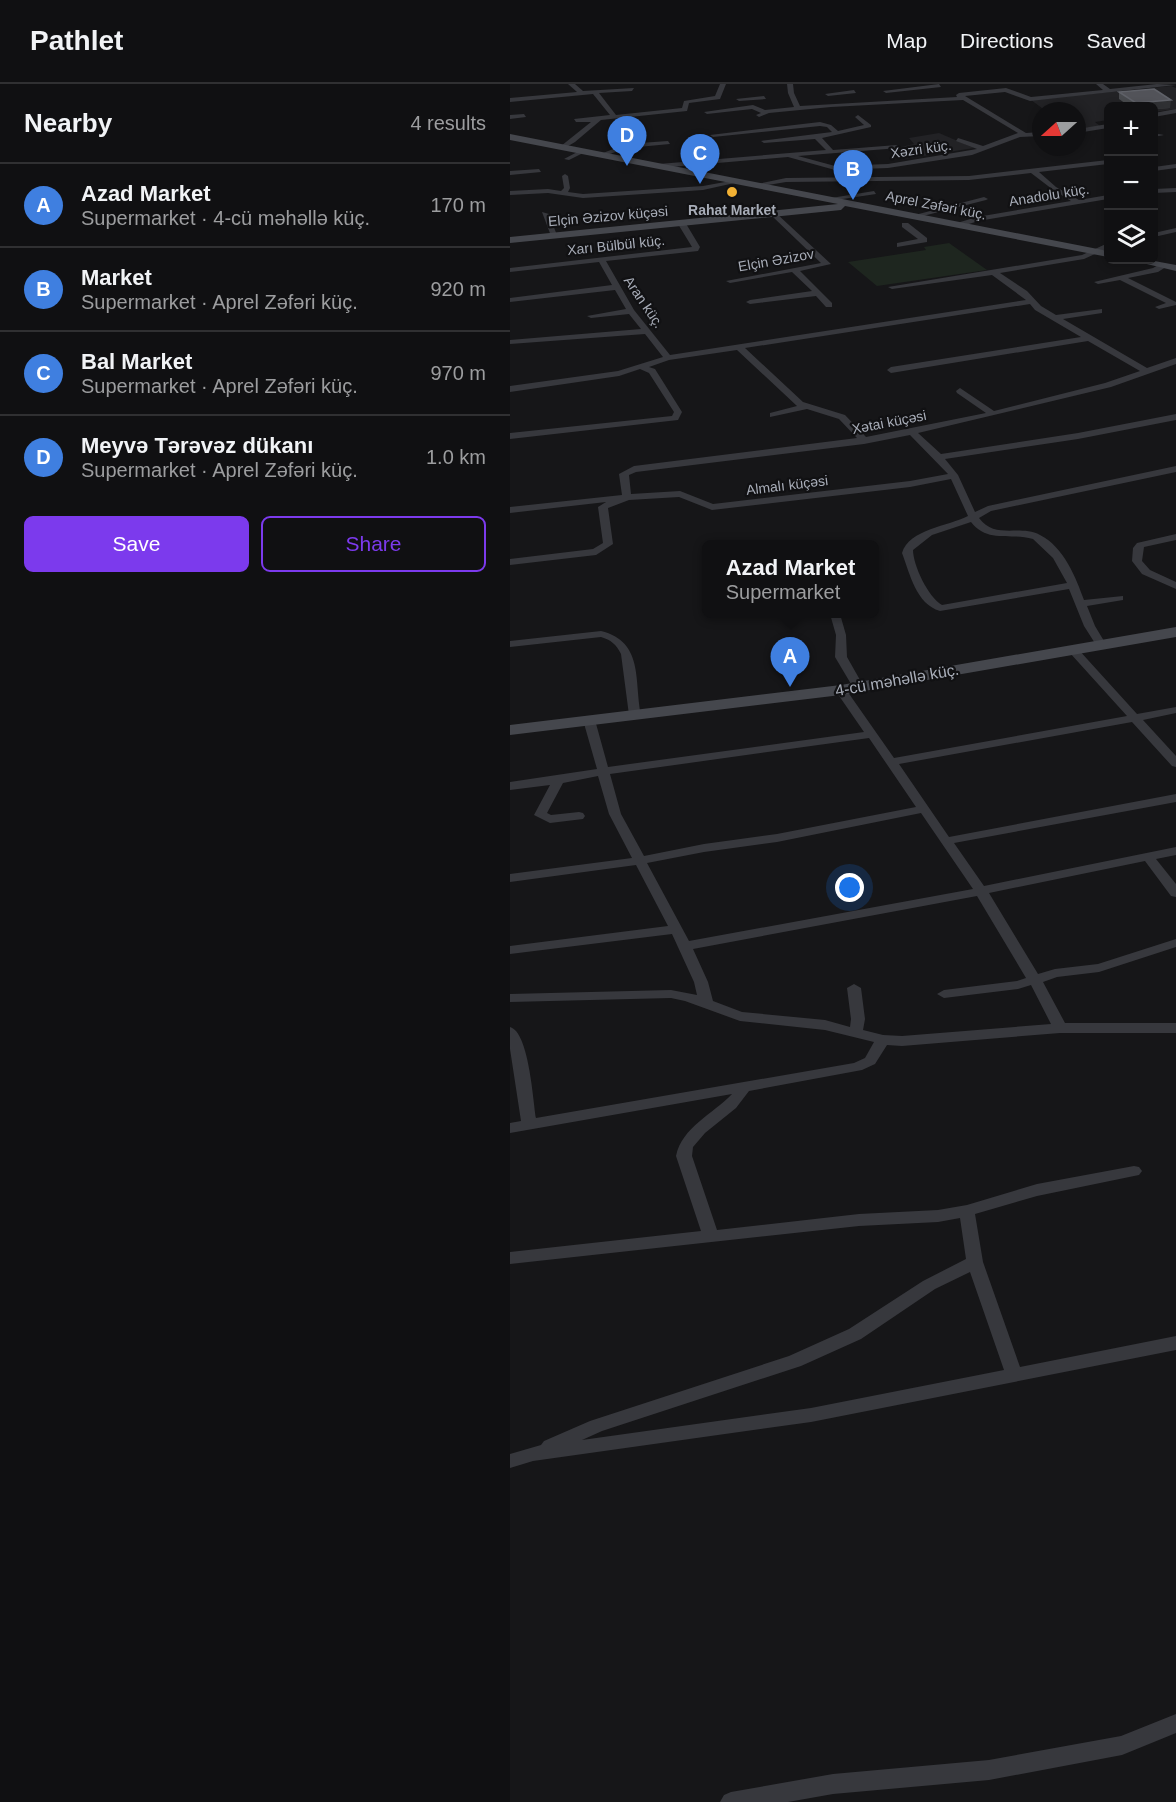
<!DOCTYPE html>
<html lang="en">
<head>
<meta charset="utf-8">
<style>
	:root { --surface:#101012; --page:#19191b; --text:#f1f3f6; --muted:#9c9d9f; --line:#303032; --accent:#7c3aed }
	body { margin:0; font-family:Arial,sans-serif; background:var(--page); color:var(--text) }
	.controls { position:absolute; right:18px; top:18px; display:grid; overflow:hidden; border-radius:9px; box-shadow:0 3px 9px #0003 }
	.controls button { width:54px; height:54px; display:grid; place-items:center; padding:0; border:0; border-bottom:2px solid var(--line); background:var(--surface); color:var(--text); font:30px sans-serif }
	.compass { position:absolute; left:522px; top:18px; width:54px; height:54px; border-radius:50%; background:var(--surface); box-shadow:0 3px 9px #0003; rotate:249deg }
	.you { position:absolute; left:340px; top:804px; width:21px; height:21px; margin:-15px; border:4px solid #fff; border-radius:50%; background:#1a73e8; box-shadow:0 0 0 9px #1a73e833 }
	.badge { display:grid; place-items:center; width:39px; height:39px; border-radius:50%; background:var(--accent); color:#fff; font-size:20px; font-weight:700 }
	.pin { position:absolute; translate:-50% -50px; filter:drop-shadow(0 2px 3px #0008) }
	.pin::after { content:''; position:absolute; top:32px; width:21px; height:18px; background:inherit; clip-path:polygon(0 0,100% 0,50% 100%) }
	.popup { position:absolute; left:192px; top:456px; width:177px; height:78px; box-sizing:border-box; display:grid; place-content:center; border-radius:9px; background:var(--surface); filter:drop-shadow(0 2px 4px #0005); font-size:20px; white-space:nowrap; color:var(--muted) }
	.popup b { font-size:22px; color:var(--text) }
	.popup::after { content:''; position:absolute; left:50%; top:100%; margin-left:-12px; border:12px solid transparent; border-top-color:var(--surface) }
	.list { margin:0; padding:0; list-style:none }
	h2 { display:flex; justify-content:space-between; align-items:center; height:78px; margin:0; padding:0 24px; font-size:26px }
	h2 small { font-size:20px; font-weight:400; color:var(--muted) }
	.list li { display:grid; grid-template-columns:39px 1fr auto; gap:18px; align-items:center; box-sizing:border-box; height:84px; padding:0 24px; border-top:2px solid var(--line) }
	.list b { display:block; font-size:22px; white-space:nowrap }
	.list p { margin:0; font-size:20px; white-space:nowrap; color:var(--muted) }
	.list em { font-size:20px; font-style:normal; color:var(--muted) }
	.actions { display:flex; gap:12px; padding:18px 24px }
	.actions a { flex:1; padding:14px 0; border:2px solid var(--accent); border-radius:9px; text-align:center; font-size:21px; color:var(--accent) }
	.actions .main { background:var(--accent); color:#fff }
	.icon { flex:none; width:33px; height:33px; fill:none; stroke:currentColor; stroke-width:2; stroke-linecap:round; stroke-linejoin:round }
	.map { position:relative; flex:none; width:666px; height:1718px; overflow:hidden }
	header { display:flex; align-items:center; gap:36px; box-sizing:border-box; height:84px; padding:0 30px; background:var(--surface); border-bottom:2px solid var(--line) }
	header strong { font-size:28px }
	nav { display:flex; gap:33px; margin-inline-start:auto; font-size:21px }
	main { display:flex }
	aside { flex:1; background:var(--surface) }
	.map>svg:first-child { display:block }
	.built { fill:#222225 }
	.green { fill:#1e261f }
	.lines { fill:none; stroke-linecap:round; stroke-linejoin:round }
	.street { fill:#37383d; fill-rule:evenodd }
	.secondary { fill:#45474d; fill-rule:evenodd }
	.wall { fill:#47494d }
	.shaded-wall { fill:#2f3033 }
	.building { fill:#525359; stroke:#5f6168; stroke-width:1.5 }
	.poi-dot { fill:#f2b134; stroke:#111113; stroke-width:2 }
	.labels { text-anchor:middle; dominant-baseline:central; stroke-width:4.5; stroke-linejoin:round; paint-order:stroke }
	.far-street-label { font-size:14px; fill:#a8adb8; stroke:#111113 }
	.far-poi-label { font-size:14px; font-weight:bold; fill:#a8adb8; stroke:#111113 }
	.street-label { font-size:16px; fill:#a8adb8; stroke:#111113 }
</style>
</head>
<body>
<header>
<strong>Pathlet</strong>
<nav><a>Map</a><a>Directions</a><a>Saved</a></nav>
</header>
<main>
<aside>
<h2>Nearby<small>4 results</small></h2>
<ul class="list">
<li><span class="badge" style="background:#3f7fe0">A</span><div><b>Azad Market</b><p>Supermarket · 4-cü məhəllə küç.</p></div><em>170 m</em></li>
<li><span class="badge" style="background:#3f7fe0">B</span><div><b>Market</b><p>Supermarket · Aprel Zəfəri küç.</p></div><em>920 m</em></li>
<li><span class="badge" style="background:#3f7fe0">C</span><div><b>Bal Market</b><p>Supermarket · Aprel Zəfəri küç.</p></div><em>970 m</em></li>
<li><span class="badge" style="background:#3f7fe0">D</span><div><b>Meyvə Tərəvəz dükanı</b><p>Supermarket · Aprel Zəfəri küç.</p></div><em>1.0 km</em></li>
</ul>
<div class="actions"><a class="main">Save</a><a>Share</a></div>
</aside>
<div class="map">
<svg width="666" height="1718" viewBox="0 0 666 1718">
	<rect width="100%" height="100%" fill="#161618"/>
	<path class="built" d="M661,2L666,4V25L644,28V22H598V36L585,38L590,42L567,45V27H536L521,16Z
		M429,49L464,64L394,75L382,65L404,60L399,54Z"/>
	<path class="green" d="M439,159L477,186L367,202L338,178L416,166L414,163Z"/>
	<g class="lines">
		<path class="street" d="M58,0H65L73,7L124,4L122,7L89,9L106,31L172,24L174,17L205,12L210,0H216L210,15L179,19L177,27L91,36L65,58L53,65L51,62L81,38H66L64,35L100,31L83,10L0,18V14L67,8Z
			M277,0H283L284,9L290,22L447,13L446,11L449,9L496,4L521,13L593,6L586,0H593L600,5L647,0L666,1L520,17L495,8L455,12L516,49L531,48V52L510,53L462,71L378,84L325,86L278,73L149,84L146,82L149,80L316,66L305,55L254,59L251,57L322,48L317,43L310,42L203,53L200,51L310,38L321,41L328,47L354,41L345,33L348,31L361,41V43L312,54L323,66L387,61L389,64L288,72L325,82L378,80L467,65L446,57L448,54L473,62L508,49L453,16L321,23L259,29L249,33L246,31L251,29L242,25L197,30L194,28L243,21L255,26L284,23L278,9Z
			M429,0L431,3L376,9L373,7Z
			M344,6L346,9L318,12L315,10Z
			M254,12L256,15L229,17L226,15Z
			M666,25V29L644,33V29Z
			M14,30L16,33L0,35V31Z
			M598,40V44L567,49V45Z
			M644,49L654,51L644,53Z
			M158,57L160,60L117,64L91,73L88,71L116,60Z
			M73,65L75,68L59,76L54,75Z
			M598,76V80L529,88L546,103L569,116L598,111V115L468,137L450,143H447V139L467,133L561,117L542,105L521,89L459,96L276,98L246,103L243,101L276,94L459,92Z
			M666,80V84L644,87V83Z
			M29,85L31,88L0,91V87Z
			M55,90L58,92L60,104L58,108L73,110L193,102L226,96L229,98L193,106L73,114L38,109L0,111V107L38,105L51,107L54,104L52,92Z
			M666,104V108L644,109V105Z
			M364,107L366,110L319,117L315,115Z
			M474,113L478,115L476,116L405,134L401,132Z
			M32,128L39,130L48,154L41,152Z
			M266,129L321,180L290,187L322,219V223H316L306,212L240,220L236,218L240,216L302,207L282,188L220,199L216,197L311,179L263,133L262,131Z
			M172,138H175L190,163L188,167L96,177L124,226L160,271L516,216L482,191L382,205L378,203L572,171L598,159V164L574,175L490,189L517,207L531,222L546,231L592,225V229L553,235L637,284L666,274V280L601,303L408,349L431,370L568,349L666,330V336L568,355L435,375L448,391L465,428L478,422L666,382V388L481,427L469,434C485,456 509,440 530,451C554,463 566,494 574,516L613,512V516L577,522L585,542L597,562L596,564H588L574,542L559,505L430,527C406,520 400,490 392,469C399,445 439,442 458,432L441,395L400,403L202,426L169,413L119,416L98,424L103,460L86,471L0,481V475L83,465L93,459L88,423L96,418L0,429V423L112,411L109,390L124,382L347,354L329,335L297,325L260,333V329L287,322L227,266L159,276L139,283L145,285L172,328L168,336L0,355V349L162,332L164,328L139,289L130,285L109,292L0,308V302L108,287L153,273L135,250L0,260V256L131,245L119,230L81,234L77,232L116,225L105,206L0,218V214L102,201L89,178L0,188V184L182,163L168,140ZM520,220L525,226L571,253L381,283L377,286L381,289L578,257L630,287L595,299L484,327L450,304L446,307L447,309L476,329L356,353L335,331L293,318L235,264ZM400,351L438,390L400,397L203,420L170,407L121,410L119,391L126,388L354,360ZM461,438C478,460 501,448 523,455L543,474L557,499L432,521C418,513 403,481 403,466L422,451Z
			M392,139H398L417,154V158L387,163V159L408,155L392,143Z
			M666,144V148L644,153V149Z
			M652,179L659,181L648,188L618,194L666,218V221L649,225L645,223L656,219L610,196L588,200L584,198L643,184Z
			M666,450V456L634,463L632,477L640,486L666,498V505L632,490L622,477L623,464L627,459Z
			M320,530H330L336,551L337,573L354,603L352,605H344L325,573L326,551Z
			M91,547C134,558 124,596 131,631L129,633L125,634L119,631L111,570C106,560 101,556 91,553L0,563V557Z
			M564,564L568,565L627,630L666,623V629L633,636L666,672V683L662,682L622,638L389,680L439,753L666,710V718L444,759L474,802L666,763V771L646,775L666,800V813L661,812L635,777L479,809L528,890L545,885L588,880L666,855V863L589,888L547,893L533,898L555,939H666V949H550L392,962L377,961L365,980L352,986L239,1007L226,1024L195,1049L183,1063L182,1072L207,1146L349,1130L428,1126L457,1121L527,1100L624,1082L629,1083L632,1087L629,1091L624,1092L527,1112L465,1130L473,1178L510,1283L666,1252V1266L301,1338L23,1377L0,1384V1370L31,1361L34,1357L80,1337L279,1272L339,1245L413,1197L456,1175L450,1134L428,1138L349,1142L0,1180V1168L191,1147L166,1072C172,1043 203,1030 222,1010L0,1049V1039L11,1037L0,965V943C19,948 23,1016 26,1034L344,979L355,974L364,958L315,946L230,937L175,917L161,914L0,918V910L161,906L187,911L184,898L162,850L0,870V862L158,842L126,781L0,798V790L122,774L99,730L88,692L53,699L37,729L41,731L69,728L73,729L75,732L73,735L40,739L24,731L40,701L0,706V698L87,685L73,636L79,633L85,636L98,683L354,648L325,606L331,603L335,604L384,674L617,632L560,569L559,567ZM359,654L406,723L267,750L194,760L134,772L111,730L100,690ZM411,729L463,805L179,857L137,779L194,768L267,758ZM467,812L516,894L507,897L434,906L427,910L434,914L508,905L521,901L541,940L392,952L373,951L353,946L355,935L351,904L344,900L337,904L341,935L340,943L315,936L232,928L203,917L198,898L183,865ZM460,1188L494,1286L301,1324L72,1356L92,1347L291,1282L351,1255L425,1205Z
			M666,1630V1649L612,1671L479,1696L323,1710L278,1718H210L214,1711L221,1708L323,1690L479,1676L611,1652Z"/>
		<path class="secondary" d="M0,50L598,167V173L335,122L331,126L0,159V153L328,120L0,56Z
			M620,176H639L666,181V187Z
			M666,543V553L331,611L0,651V641L331,601Z"/>
	</g>
	<path class="wall" d="M609,8L660,24L644,25V22H619L609,15Z"/>
	<path class="shaded-wall" d="M661,16L660,24L644,25V22H625L626,19Z"/>
	<path class="building" d="M644,5L661,16L626,19L609,8Z"/>
	<circle class="poi-dot" cx="222" cy="108" r="6"/>
	<g class="labels">
		<g class="far-street-label">
			<text transform="translate(411 65) rotate(-8)">Xəzri küç.</text>
			<text transform="translate(539 111) rotate(-9)">Anadolu küç.</text>
			<text transform="translate(426 121) rotate(11)">Aprel Zəfəri küç.</text>
			<text transform="translate(98 132) rotate(-5)">Elçin Əzizov küçəsi</text>
			<text transform="translate(106 161) rotate(-6)">Xarı Bülbül küç.</text>
			<text transform="translate(266 176) rotate(-10)">Elçin Əzizov</text>
			<text transform="translate(134 218) rotate(56)">Aran küç.</text>
			<text transform="translate(379 338) rotate(-11)">Xətai küçəsi</text>
			<text transform="translate(277 401) rotate(-7)">Almalı küçəsi</text>
		</g>
		<g class="far-poi-label">
			<text x="222" y="126">Rahat Market</text>
		</g>
		<g class="street-label">
			<text transform="translate(387 596) rotate(-10)">4-cü məhəllə küç.</text>
		</g>
	</g>
</svg>
<div class="controls">
<button>+</button>
<button>−</button>
<button><svg class="icon" aria-label="layers" viewBox="0 0 24 24"><path d="M12 4l9 5-9 5-9-5zM3 14l9 5 9-5"/></svg></button>
</div>
<svg class="compass" viewBox="-18 -18 36 36"><path d="M0-13l5 13h-10z" fill="#e53935"/><path d="M0 13l5-13h-10z" fill="#9c9d9f"/></svg>
<div class="you"></div>
<div class="pin badge" style="left:280px;top:603px;background:#3f7fe0">A</div>
<div class="popup"><b>Azad Market</b>Supermarket</div>
<div class="pin badge" style="left:343px;top:116px;background:#3f7fe0">B</div>
<div class="pin badge" style="left:190px;top:100px;background:#3f7fe0">C</div>
<div class="pin badge" style="left:117px;top:82px;background:#3f7fe0">D</div>
</div>
</main>
</body>
</html>
